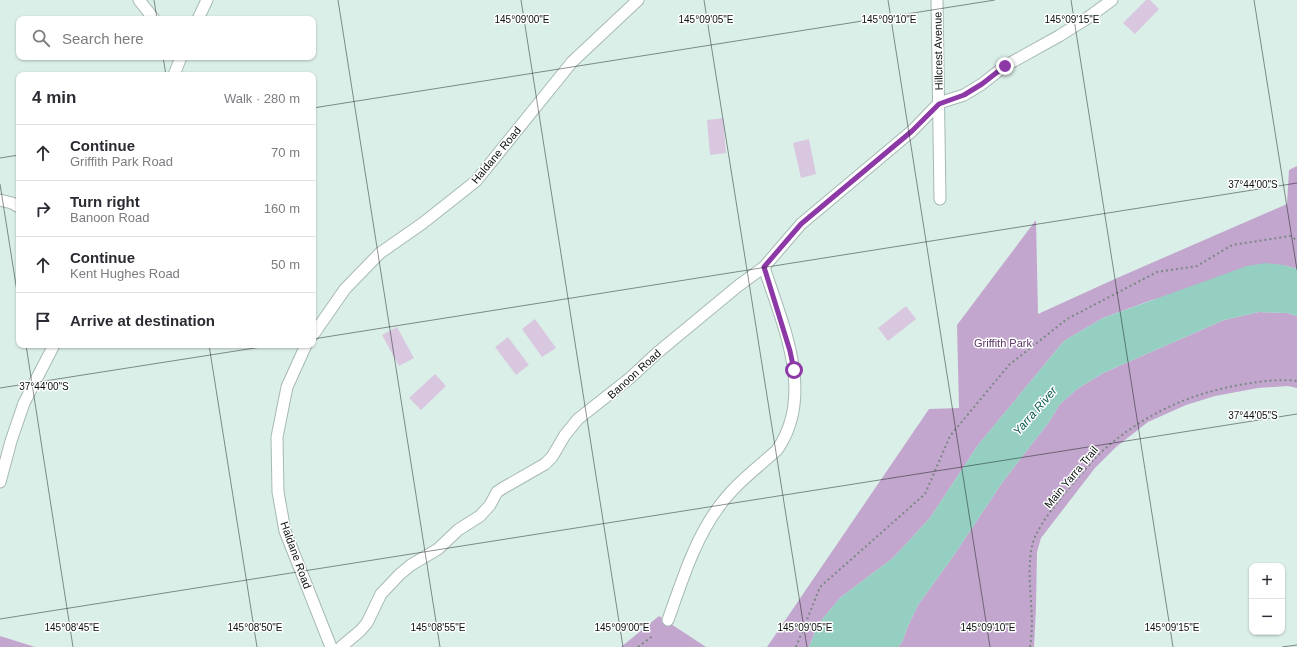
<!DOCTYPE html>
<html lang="en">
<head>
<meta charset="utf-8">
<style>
	:root { --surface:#fff; --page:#f7f7f7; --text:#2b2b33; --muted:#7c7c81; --line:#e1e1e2 }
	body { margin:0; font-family:Arial,sans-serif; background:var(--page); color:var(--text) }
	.controls { position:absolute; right:12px; bottom:12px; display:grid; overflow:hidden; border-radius:8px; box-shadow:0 1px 3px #0004 }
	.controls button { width:36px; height:36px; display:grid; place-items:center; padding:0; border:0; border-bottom:1px solid var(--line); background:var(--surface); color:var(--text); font:20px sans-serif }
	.stop { position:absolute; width:12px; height:12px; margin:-9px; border:3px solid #8c39a7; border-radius:50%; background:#fff }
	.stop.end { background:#8c39a7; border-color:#fff; box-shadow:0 1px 4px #0008 }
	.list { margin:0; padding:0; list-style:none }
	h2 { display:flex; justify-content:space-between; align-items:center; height:52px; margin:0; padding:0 16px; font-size:17px }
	h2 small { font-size:13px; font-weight:400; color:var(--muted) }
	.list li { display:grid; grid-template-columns:26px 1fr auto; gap:12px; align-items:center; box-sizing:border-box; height:56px; padding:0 16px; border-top:1px solid var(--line) }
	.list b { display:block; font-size:15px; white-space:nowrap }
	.list p { margin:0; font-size:13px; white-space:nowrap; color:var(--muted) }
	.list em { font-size:13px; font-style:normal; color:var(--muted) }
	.icon { flex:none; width:22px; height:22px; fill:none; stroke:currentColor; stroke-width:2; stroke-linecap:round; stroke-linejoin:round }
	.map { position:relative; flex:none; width:1297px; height:647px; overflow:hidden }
	.search { position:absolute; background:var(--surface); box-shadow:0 1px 3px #0004; left:16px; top:16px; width:300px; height:44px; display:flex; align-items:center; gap:10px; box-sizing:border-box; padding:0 14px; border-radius:8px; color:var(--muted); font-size:15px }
	.panel { position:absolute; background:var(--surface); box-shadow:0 1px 3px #0004; left:16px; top:72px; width:300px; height:276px; border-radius:8px }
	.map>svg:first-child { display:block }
	.green { fill:#d9c7e0 }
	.forest { fill:#c3a6ce }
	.water { fill:#94cfc1 }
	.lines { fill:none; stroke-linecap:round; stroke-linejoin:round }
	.street-casing { stroke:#a6b9b4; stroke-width:13 }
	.path { stroke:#7a8884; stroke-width:2; stroke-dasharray:2 3; stroke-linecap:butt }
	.street { stroke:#fff; stroke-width:11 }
	.route { stroke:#8c39a7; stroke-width:5 }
	.ticks { fill:none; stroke:#080f0d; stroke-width:1; stroke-opacity:0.45 }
	.labels { text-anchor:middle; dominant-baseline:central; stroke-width:3; stroke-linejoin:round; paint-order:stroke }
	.street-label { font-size:11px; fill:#080f0d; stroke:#fff }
	.park-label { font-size:11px; fill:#5c3669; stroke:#fff }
	.water-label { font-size:12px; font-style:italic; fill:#0e5d50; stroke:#fff }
	.ticks-label { font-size:10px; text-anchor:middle; fill:#080f0d; stroke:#fff; stroke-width:3; stroke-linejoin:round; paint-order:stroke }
</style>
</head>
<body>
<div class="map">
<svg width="1297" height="647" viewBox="0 0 1297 647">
	<rect width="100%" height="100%" fill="#dbefe9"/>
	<path class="green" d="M1146,0H1150L1159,9L1135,34L1123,23Z
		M723,118L726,153L710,155L707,120Z
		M809,139L816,174L801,178L793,143Z
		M906,306L916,319L888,341L878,328Z
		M535,319L556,348L542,357L522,329Z
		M397,327L414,358L399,366L382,335Z
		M508,337L529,365L516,375L495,347Z
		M435,374L446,386L421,410L409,398Z"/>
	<path class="forest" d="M1297,166V269L1283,265L1152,300L1103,318L1064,341L978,445L930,518L893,558L841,597L819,623L809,647H767L929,409L959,408L957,325L1036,220L1038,314L1117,278L1287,204L1289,170Z
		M1259,312L1288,313L1297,316V388L1288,386L1258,388L1215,396L1186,405L1148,422L1116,447L1095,468L1041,538L1037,552L1036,607L1034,647H898L902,642L908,626L918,605L952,558L1004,480L1049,422L1060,404L1077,389L1103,373L1199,331L1224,320Z
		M659,616L706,647H621Z
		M0,636L35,647H0Z"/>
	<path class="water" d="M1266,263L1283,265L1297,269V316L1288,313L1259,312L1224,320L1103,373L1077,389L1060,404L1049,422L1004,480L952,558L918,605L908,626L902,642L898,647H809L819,623L841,597L893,558L930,518L978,445L1064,341L1103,318L1247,266Z"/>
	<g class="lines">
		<g class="street-casing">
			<path id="street" d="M139,0L154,19
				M937,0L940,199
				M198,19L207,0
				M174,75L181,57
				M0,200L12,203L19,207
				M313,335L345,289L380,253L423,223L476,181L572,62L638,0
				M306,345L287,387L277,437L278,492L285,531L331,647
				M0,482L11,441L24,403L54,345
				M668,620C682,581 694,541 718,508C734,485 757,468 777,450C816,394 782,324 764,267
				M341,647L360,631L367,623L381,594L400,574L411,565L438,549L458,530L480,516L490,505L497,492L503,488L545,464L552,457L565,435L578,419L630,378L657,353L738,286L764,267L801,224L912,131L939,103L964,95L982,84L1005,66L1059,36L1086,19L1112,0"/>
		</g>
		<path class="path" d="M638,647L654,635
			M796,647L820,587L925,494L950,436L1009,365L1067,319L1157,272L1197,266L1232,245L1290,236L1297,240
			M1030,647C1036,614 1025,579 1032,546C1036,523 1078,478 1094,459C1136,418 1187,393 1245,384C1262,381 1280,379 1297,381"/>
		<use href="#street" class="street"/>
	</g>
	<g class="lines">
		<path class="route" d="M794,370L790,351L764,267L801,224L912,131L939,104L964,95L982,84L1005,66"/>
	</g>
	<path class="ticks" d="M154,0L157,19M338,0L440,647M521,0L623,647M704,0L807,647M888,0L990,647M1071,0L1173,647M1254,0L1297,270M163,57L166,75M313,108L995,0M0,158L19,155M0,184L19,304M313,339L1297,183M26,345L73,647M209,345L257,647M0,388L274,345M0,619L1297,414M1282,647L1297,645"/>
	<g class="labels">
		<g class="street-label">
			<text transform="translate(938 51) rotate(-91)">Hillcrest Avenue</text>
			<text transform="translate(496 155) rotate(-50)">Haldane Road</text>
			<text transform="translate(634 374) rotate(-42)">Banoon Road</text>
			<text transform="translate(1071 477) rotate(-50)">Main Yarra Trail</text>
			<text transform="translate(296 555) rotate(70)">Haldane Road</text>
		</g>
		<g class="park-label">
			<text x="1003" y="343">Griffith Park</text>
		</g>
		<g class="water-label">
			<text transform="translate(1035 411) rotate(-49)">Yarra River</text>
		</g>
	</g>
	<g class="ticks-label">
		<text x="1072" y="23">145°09'15"E</text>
		<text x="522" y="23">145°09'00"E</text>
		<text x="706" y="23">145°09'05"E</text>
		<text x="889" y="23">145°09'10"E</text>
		<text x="1253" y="188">37°44'00"S</text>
		<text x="44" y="390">37°44'00"S</text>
		<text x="1253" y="419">37°44'05"S</text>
		<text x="72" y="631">145°08'45"E</text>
		<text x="255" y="631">145°08'50"E</text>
		<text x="438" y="631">145°08'55"E</text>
		<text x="622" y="631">145°09'00"E</text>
		<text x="805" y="631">145°09'05"E</text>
		<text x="988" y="631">145°09'10"E</text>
		<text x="1172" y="631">145°09'15"E</text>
	</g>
</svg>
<div class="controls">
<button>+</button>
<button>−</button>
</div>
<div class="stop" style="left:794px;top:370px"></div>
<div class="stop end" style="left:1005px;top:66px"></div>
<div class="search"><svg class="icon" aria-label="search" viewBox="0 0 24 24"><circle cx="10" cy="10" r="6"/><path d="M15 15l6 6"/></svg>Search here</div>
<section class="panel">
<h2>4 min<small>Walk · 280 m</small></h2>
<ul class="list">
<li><svg class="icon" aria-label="ahead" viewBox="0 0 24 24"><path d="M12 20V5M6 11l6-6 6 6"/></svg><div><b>Continue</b><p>Griffith Park Road</p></div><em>70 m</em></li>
<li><svg class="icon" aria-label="right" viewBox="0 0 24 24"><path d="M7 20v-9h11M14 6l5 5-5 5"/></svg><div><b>Turn right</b><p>Banoon Road</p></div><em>160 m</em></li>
<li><svg class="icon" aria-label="ahead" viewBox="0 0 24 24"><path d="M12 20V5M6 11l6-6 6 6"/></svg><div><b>Continue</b><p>Kent Hughes Road</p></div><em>50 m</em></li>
<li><svg class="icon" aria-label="arrive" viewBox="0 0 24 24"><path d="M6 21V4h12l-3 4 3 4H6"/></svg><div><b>Arrive at destination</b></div></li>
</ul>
</section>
</div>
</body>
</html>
